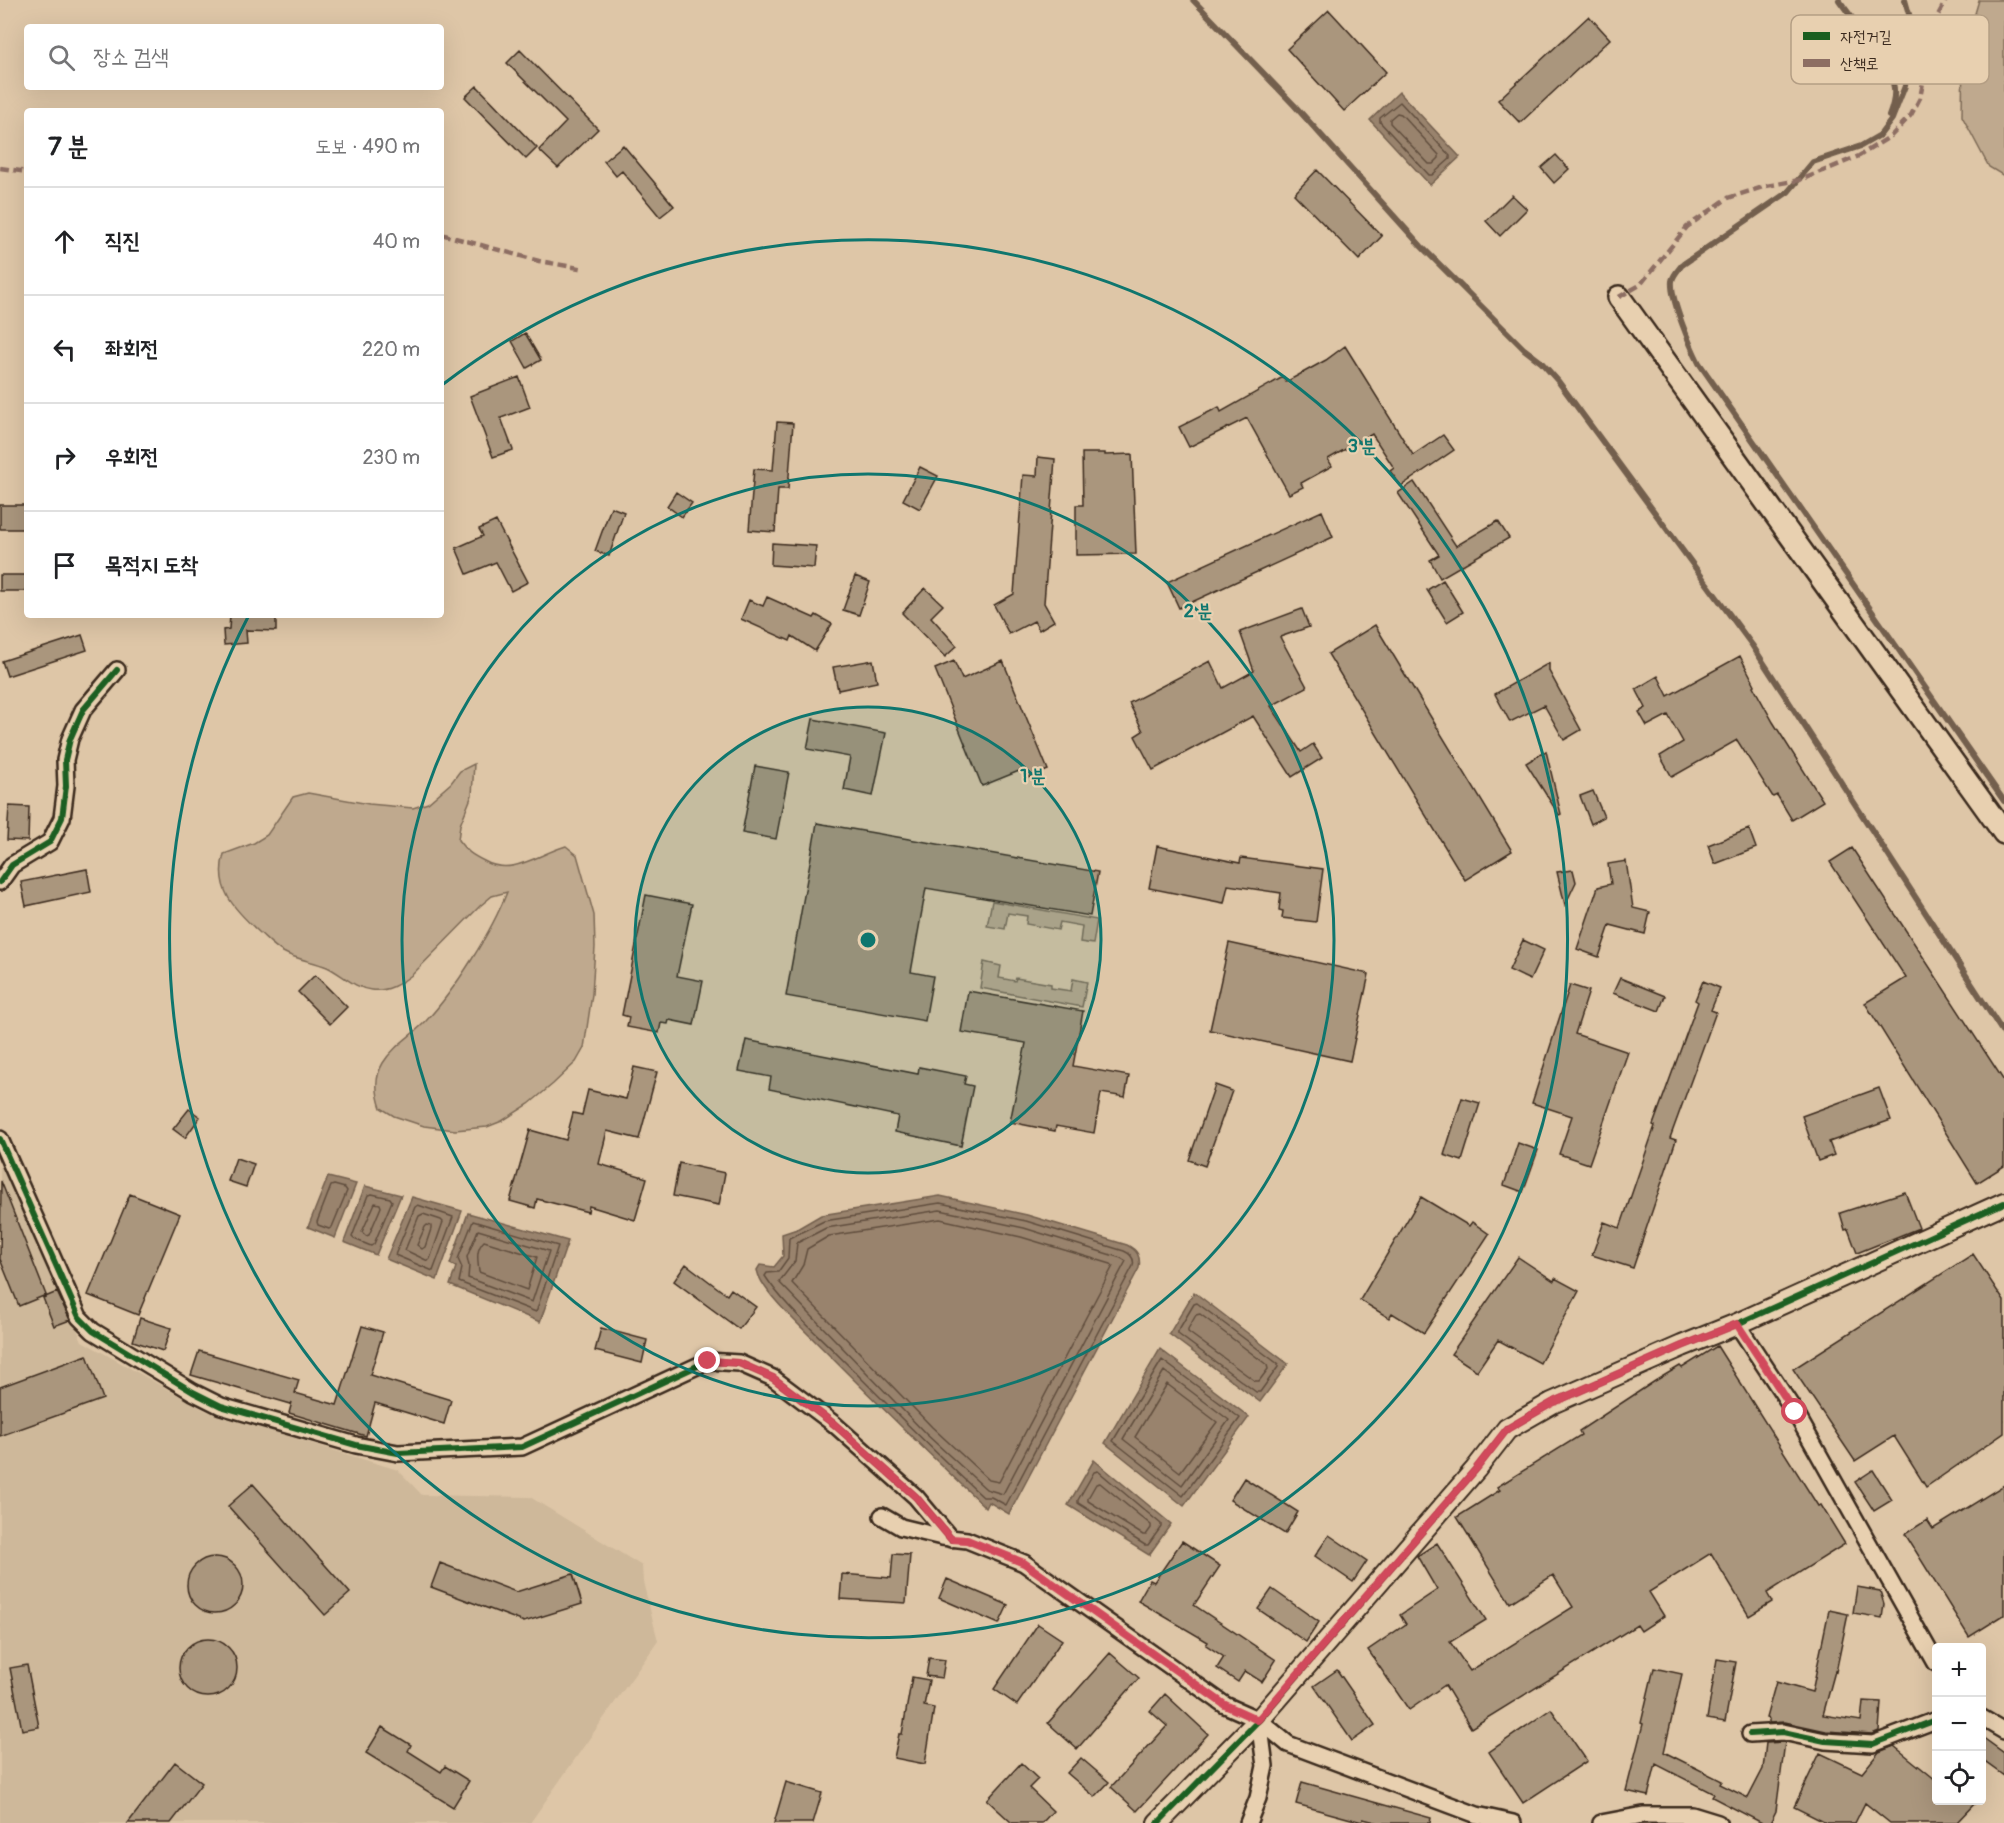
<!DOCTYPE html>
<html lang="ko">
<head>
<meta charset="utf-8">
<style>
	:root { --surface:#fff; --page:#f2f2f2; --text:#202124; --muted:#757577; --line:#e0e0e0 }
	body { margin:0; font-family:Pangolin,"Poor Story",sans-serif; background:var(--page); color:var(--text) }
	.controls { position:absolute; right:18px; bottom:18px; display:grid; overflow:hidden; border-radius:6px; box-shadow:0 6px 24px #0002 }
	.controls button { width:54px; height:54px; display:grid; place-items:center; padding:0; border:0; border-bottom:2px solid var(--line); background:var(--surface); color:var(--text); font:30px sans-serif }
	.stop { position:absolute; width:18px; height:18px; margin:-14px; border:4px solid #d1495b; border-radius:50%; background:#fff }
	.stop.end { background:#d1495b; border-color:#fff; box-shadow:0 2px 6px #0008 }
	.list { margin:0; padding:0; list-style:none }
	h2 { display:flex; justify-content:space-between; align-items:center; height:78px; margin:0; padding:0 24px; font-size:26px }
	h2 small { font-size:20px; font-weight:400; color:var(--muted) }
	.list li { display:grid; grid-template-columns:39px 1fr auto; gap:18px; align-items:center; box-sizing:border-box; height:108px; padding:0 24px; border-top:2px solid var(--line) }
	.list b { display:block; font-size:22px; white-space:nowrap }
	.list em { font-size:20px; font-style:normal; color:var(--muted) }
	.icon { flex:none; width:33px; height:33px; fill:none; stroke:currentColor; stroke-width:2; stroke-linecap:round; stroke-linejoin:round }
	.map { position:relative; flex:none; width:2004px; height:1823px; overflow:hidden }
	.search { position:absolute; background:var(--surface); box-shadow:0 6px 24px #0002; left:24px; top:24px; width:420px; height:66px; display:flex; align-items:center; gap:15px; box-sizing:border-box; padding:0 21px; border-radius:6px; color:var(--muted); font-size:22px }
	.panel { position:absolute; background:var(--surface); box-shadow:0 6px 24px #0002; left:24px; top:108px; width:420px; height:510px; border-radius:6px }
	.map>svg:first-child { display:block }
	.built { fill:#ceb89a }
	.green { fill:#bfa98e; stroke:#7d6a56; stroke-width:1.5 }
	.water { fill:#99836d; stroke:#735f4d; stroke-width:1.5 }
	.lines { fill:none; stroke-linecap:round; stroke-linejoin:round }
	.shore { stroke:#614e3e; stroke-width:1.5 }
	.stream { stroke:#735f4d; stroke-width:6 }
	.building { fill:#aa967d; stroke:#3b2a1e; stroke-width:1.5 }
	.minor-casing { stroke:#3b2a1e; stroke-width:20 }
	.tertiary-casing { stroke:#3b2a1e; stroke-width:24 }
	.secondary-casing { stroke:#3b2a1e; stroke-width:26 }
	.minor { stroke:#e8d0b0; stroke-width:15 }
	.tertiary { stroke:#e8d0b0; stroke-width:20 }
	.secondary { stroke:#e8d0b0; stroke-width:21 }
	.quiet { stroke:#8d6e63; stroke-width:4.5; stroke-dasharray:9 4.5; stroke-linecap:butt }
	.cycleway-casing { stroke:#e8d0b0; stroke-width:10 }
	.cycleway { stroke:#1b5e20; stroke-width:6 }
	.route { stroke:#d1495b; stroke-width:8 }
	.ring { fill:none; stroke:#0f766e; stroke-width:3 }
	.key { fill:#e8d0b0; stroke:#b49e84; stroke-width:1.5 }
	.key-label { font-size:16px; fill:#3b2a1e }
	.centre { fill:#0f766e; stroke:#e8d0b0; stroke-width:3 }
	.ring-label { font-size:18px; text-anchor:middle; font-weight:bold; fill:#0f766e; stroke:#e8d0b0; stroke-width:4.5; stroke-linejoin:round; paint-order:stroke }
</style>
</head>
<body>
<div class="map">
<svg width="2004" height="1823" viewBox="0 0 2004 1823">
	<rect width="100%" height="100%" fill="#dec6a7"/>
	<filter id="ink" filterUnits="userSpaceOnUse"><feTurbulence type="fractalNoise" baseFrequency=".0167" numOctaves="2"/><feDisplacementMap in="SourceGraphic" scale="12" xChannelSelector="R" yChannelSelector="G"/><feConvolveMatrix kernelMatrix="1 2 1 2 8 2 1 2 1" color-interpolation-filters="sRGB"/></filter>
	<g filter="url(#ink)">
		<path class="built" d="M0,1154L82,1341L206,1411L398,1470L422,1495L530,1497L642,1566L643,1582L658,1641L530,1823H0Z"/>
		<path class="green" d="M1979,0H2004V176L1989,167L1962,116L1963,54Z
			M474,764L472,795L460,825L458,840C466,851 472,855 484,861C512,877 538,854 566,846L577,855L594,915L595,947L592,994L584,1048L576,1062L553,1084L529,1104L502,1121L487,1127L455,1130L424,1126L394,1116L381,1108C376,1093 374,1078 383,1063C393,1046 413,1035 426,1021C455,990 492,931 507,892L492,896L480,906L413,974C400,984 388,992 371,990C354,988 342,974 327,967C313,961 297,960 283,952C274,947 267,939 259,932C234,909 214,889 224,854L254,843L267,835L293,797L308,793L369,804L413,808L428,803L451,783L460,771Z
			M992,901L1097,920L1093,944L1080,942L1082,926L1060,922L1058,930L1026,924L1027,916L1008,913L1005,929L987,926Z
			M984,962L1001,966L999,978L1015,981L1016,978L1051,984V988L1071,991L1073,979L1087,982L1082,1007L980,988Z"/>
		<path class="water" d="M1399,92L1460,157L1430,185L1370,120Z
			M328,1177L356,1184L335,1238L308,1227Z
			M365,1186L401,1195L376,1255L344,1242Z
			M940,1196L1027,1215L1127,1245C1137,1250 1141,1256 1139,1268L1009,1514L989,1502L986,1508C930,1455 875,1401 821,1347C805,1330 761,1292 757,1270L760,1265L774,1267L783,1256L782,1234L797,1229L821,1215Z
			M412,1197L462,1211L437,1280L386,1259Z
			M468,1213L568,1241L540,1322L450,1285L456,1267L450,1264Z
			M1194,1292L1288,1364L1260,1402L1169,1334Z
			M1160,1349L1249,1417L1184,1506L1105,1443Z
			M1094,1460L1171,1524L1149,1555L1068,1505Z"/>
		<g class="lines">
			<path class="shore" d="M1400,102L1450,156V159L1432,175H1429L1380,122V118Z
				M1397,113L1401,114L1439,155V158L1433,164H1429L1390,123V119Z
				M334,1185L345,1188L347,1191L332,1227L329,1229L318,1225L317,1222L331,1186Z
				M372,1194L390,1198L392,1201L374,1244L371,1246L354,1239L352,1237L368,1195Z
				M375,1203L380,1204L381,1207L369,1235L366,1236L362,1232Z
				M940,1203L1026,1221L1124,1251C1131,1254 1135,1258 1133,1266L1006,1505L991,1497H983C933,1451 885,1402 836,1353C812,1329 784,1305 765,1276L767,1273L778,1272L788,1258L789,1238L824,1221Z
				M418,1205L453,1217L433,1271L395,1255L415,1207Z
				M940,1210L1024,1228L1121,1258L1126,1261L1003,1494L986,1489L926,1434L779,1282L795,1261L797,1243L826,1228Z
				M423,1214L441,1220L443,1222L430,1259L428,1261L405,1250L419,1216Z
				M940,1219L1021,1237L1111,1264L1113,1266L999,1482L989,1480L932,1427L792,1283L803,1265L807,1249L829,1236Z
				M473,1221L558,1246L536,1312L459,1282L462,1268L458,1259Z
				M427,1225L431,1226V1229L425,1247L422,1249L417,1245L425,1227Z
				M478,1230L549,1251L532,1302L468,1278L469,1266L467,1257Z
				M484,1241L537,1257L527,1290L479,1272C478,1261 475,1250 484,1241Z
				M1197,1303L1278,1364V1367L1260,1392H1256L1178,1334V1331L1194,1304Z
				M1200,1314L1267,1365L1268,1369L1259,1381H1255L1188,1332V1329L1196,1315Z
				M1162,1360L1240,1418L1183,1496L1113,1441Z
				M1164,1371L1229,1420L1182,1485L1123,1439Z
				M1167,1384L1217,1422L1180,1472L1135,1437Z
				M1098,1471L1161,1524V1527L1148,1545H1145L1078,1503V1500L1094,1472Z
				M1100,1483L1151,1525V1528L1146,1535H1143L1088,1501V1498L1096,1484Z"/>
			<path class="stream" d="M1193,0L1294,105L1421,246L1524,349L1541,362L1558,381L1752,645L2004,1034
				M1839,0C1853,20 1887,62 1893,83C1896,94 1893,106 1889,116
				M1905,0L1914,32V54L1908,64L1905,86L1892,119L1880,135L1861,146L1813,162L1788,192L1682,265C1678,270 1673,275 1672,281C1670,299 1691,347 1699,363L2004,801"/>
		</g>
		<path class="building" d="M1329,10L1386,72L1344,111L1287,49Z
			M1589,16L1610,39L1520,123L1498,100Z
			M520,50L598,129L558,168L539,150L566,122L507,63Z
			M477,86L537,148L526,159L465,97Z
			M623,145L674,206L660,217L622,171L616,176L604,161Z
			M1556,155L1569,169L1554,183L1541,168Z
			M1317,170L1382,236L1359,260L1294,194Z
			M1512,195L1527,209L1500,236L1486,221Z
			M525,333L541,360L527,368L512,341Z
			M1345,346L1413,455L1443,435L1454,450L1401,486L1390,471L1394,468L1372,434L1328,459L1332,466L1301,483L1303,487L1289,494L1247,418L1189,447L1179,427L1219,407L1221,412L1283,377L1286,382L1326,360Z
			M519,377L530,407L501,418L513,450L493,457L470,396Z
			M777,422L793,423L788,489H778L775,532L749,530L754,469L773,470Z
			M1082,453H1105V455L1132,454L1136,554L1076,555V505H1083Z
			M1038,457L1055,459L1044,603L1054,621L1039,630L1034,621L1009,634L994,605L1014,594L1023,475L1037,476Z
			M920,467L938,476L920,509L903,500Z
			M1414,482L1456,546L1498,521L1509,538L1440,578L1430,560L1439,555L1398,493Z
			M676,492L692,503L682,517L667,506Z
			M0,505H27V529H0Z
			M611,507L624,512L609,556L595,551Z
			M1322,511L1333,537L1179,608L1167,582Z
			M496,521L528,582L511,591L496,562L467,574L456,548L483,536L479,529Z
			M772,543L816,546L814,568L771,565Z
			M0,575H27V591H0Z
			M855,576L870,582L859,615L843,610Z
			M1443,580L1463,612L1447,622L1427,590Z
			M925,588L943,605L931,617L957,646L945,657L902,613Z
			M767,597L814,618L816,615L832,624L815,651L792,636L790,641L741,619L749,600L763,606Z
			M1302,609L1309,627L1280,637L1307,687L1271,706L1301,752L1313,744L1322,758L1292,777L1253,716L1153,770L1135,736L1143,731L1129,703L1210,661L1223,688L1254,671L1240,632Z
			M230,615H276V631L246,630L247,643L224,645L223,630L229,629Z
			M1375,625L1512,851L1465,880L1328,654Z
			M82,635L87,650L7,676L2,661Z
			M1740,656L1755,685L1753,686L1773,722L1823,801L1792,820L1777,795L1773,797L1737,740L1672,777L1660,756L1683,742L1668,715L1647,726L1639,712L1646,708L1636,689L1658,676L1668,696Z
			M873,660L877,682L838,690L833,667Z
			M954,661L962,679L1003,661L1048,770L1028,778L1024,769L982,786L935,669Z
			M1549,663V671L1581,730L1564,740L1544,705L1510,722L1495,694Z
			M813,719L886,733L873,796L844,790L850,757L807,749Z
			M1546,751L1561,814L1559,815L1526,763Z
			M755,766L789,772L776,839L742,833Z
			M1593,791L1604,817L1591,824L1580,796Z
			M9,806L29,807L28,841L7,840Z
			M817,823L1098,872L1090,916L926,888L911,972L933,976L925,1021L786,996Z
			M1749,829L1756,848L1715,864L1708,845Z
			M1157,846L1240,863L1241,858L1323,869L1316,922L1282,918L1283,911L1279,910L1281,893L1228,885L1224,903L1149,888Z
			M1852,848L2004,1081V1166L1977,1183L1865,1003L1906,978L1830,862Z
			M1626,861L1633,908L1650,912L1645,934L1610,925L1599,957L1577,949L1598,887L1611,884L1608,864Z
			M87,869L91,892L26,906L21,882Z
			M1573,870L1576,882L1565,905L1557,872Z
			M646,895L692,904L677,976L703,981L694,1025L669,1020L668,1024L661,1023L659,1033L627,1027L629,1017L622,1015Z
			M1523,940L1544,950L1530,980L1509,970Z
			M1229,943L1369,974L1350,1061L1210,1030Z
			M315,975L347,1007L330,1024L298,992Z
			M1620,978L1665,996L1659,1011L1613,993Z
			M1703,981L1720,988L1711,1010L1716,1012L1670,1138L1676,1140L1633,1268L1592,1255L1604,1222L1620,1228L1655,1126L1653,1125L1698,1002L1695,1000Z
			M1570,985L1589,991L1575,1034L1628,1052L1589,1164L1559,1154L1572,1116L1532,1103Z
			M968,991L1083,1011L1073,1066L1129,1076L1125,1097L1101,1093L1094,1133L1056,1126L1055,1131L1010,1122L1026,1043L961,1032Z
			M746,1040L918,1074L919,1067L966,1076L964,1084L973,1086L961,1146L895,1132L898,1116L769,1089L771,1077L739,1071Z
			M634,1067L657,1072L639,1139L607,1131L599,1164L647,1178L635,1220L589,1206L588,1212L537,1199L535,1208L510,1201L530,1130L566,1140L573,1113L582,1115L588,1090L626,1099Z
			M1215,1085L1232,1091L1205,1166L1189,1160Z
			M1879,1088L1891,1120L1829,1142L1834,1155L1818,1161L1802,1116Z
			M1462,1098L1480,1103L1462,1161L1444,1155Z
			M189,1109L200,1117L185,1138L173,1129Z
			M1518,1143L1538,1150L1523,1192L1504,1185Z
			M236,1158L254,1164L246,1187L228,1181Z
			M679,1163L725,1173L719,1205L673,1196Z
			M1,1181L46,1295L19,1306L0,1259Z
			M1905,1192L1919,1228L1857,1253L1848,1229L1845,1230L1840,1213Z
			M130,1194L180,1214L138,1315L88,1295Z
			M1421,1197L1469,1226L1472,1222L1489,1234L1424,1333L1392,1313L1389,1318L1360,1300Z
			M1973,1254L2004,1301V1433L1926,1487L1894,1436L1855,1461L1793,1369Z
			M1518,1257L1554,1281L1555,1278L1579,1291L1540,1363L1498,1340L1477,1371L1451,1354Z
			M686,1264L727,1295L731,1289L756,1307L739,1329L674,1281Z
			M57,1292L70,1320L54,1326L43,1298Z
			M140,1318L171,1328L163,1351L133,1341Z
			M362,1326L383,1332L370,1375L451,1400L444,1424L375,1403L366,1436L289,1413L292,1402L291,1404L191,1375L199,1351L299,1380L295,1393L337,1405Z
			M601,1328L647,1340L642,1363L595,1351Z
			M1717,1346L1818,1506L1821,1505L1845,1544L1767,1593L1772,1602L1749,1616L1711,1553L1649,1592L1664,1616L1641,1631L1637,1625L1471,1728L1445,1685L1409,1710L1368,1650L1406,1624L1400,1615L1437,1590L1417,1556L1437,1543L1486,1620L1450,1642L1470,1671L1573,1607L1553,1575L1510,1603L1457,1517L1500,1490L1497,1487L1581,1435L1579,1431L1655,1381L1680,1366L1682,1368Z
			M87,1355L103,1399L0,1436V1387Z
			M1873,1470L1892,1500L1874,1511L1855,1482Z
			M1244,1478L1298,1512L1285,1534L1230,1500Z
			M253,1484L350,1593L325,1615L228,1506Z
			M2004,1485V1615L1969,1637L1905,1534L1927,1520L1933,1529Z
			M1329,1535L1367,1561L1353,1582L1315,1556Z
			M1182,1541L1220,1566L1194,1605L1276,1660L1262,1682L1245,1671L1238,1682L1217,1668L1224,1657L1206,1645L1208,1642L1138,1601L1150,1580L1154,1582Z
			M893,1554L910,1555L906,1603L840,1599L842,1574L891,1578Z
			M187 1585a28 28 0 1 1 56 0a28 28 0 1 1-56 0Z
			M440,1563L516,1592L573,1574L582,1604L524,1622L431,1587Z
			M947,1579L1008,1605L999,1624L939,1598Z
			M1857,1587L1880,1591L1884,1604L1882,1618L1853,1613Z
			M1272,1589L1319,1622L1306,1642L1258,1609Z
			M1829,1610L1848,1614L1836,1672L1835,1671L1823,1715L1861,1721L1863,1701L1881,1702L1879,1731L1872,1734L1826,1731L1785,1722L1769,1723V1719L1766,1718L1776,1682L1812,1692Z
			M1038,1624L1062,1640L1017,1705L994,1689Z
			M179 1668a29 29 0 1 1 58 0a29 29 0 1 1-58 0Z
			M1110,1653L1139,1678L1077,1749L1048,1723Z
			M929,1658L945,1660L942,1678L926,1676Z
			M1717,1659L1736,1662L1725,1722L1707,1719Z
			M27,1665L39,1727L22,1730L10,1668Z
			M1654,1668L1682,1674L1664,1752L1722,1781L1720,1784L1748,1798L1763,1769L1766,1743L1785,1742L1776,1811L1770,1823H1762L1712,1797L1714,1794L1656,1764L1648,1796L1626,1791L1643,1724L1641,1723Z
			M1337,1670L1375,1725L1352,1741L1314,1686Z
			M912,1677L929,1680L924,1706L934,1708L925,1764L894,1758L899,1734H902Z
			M1165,1694L1208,1734L1137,1811L1111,1787L1167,1726L1150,1711Z
			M1551,1709L1587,1761L1523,1803L1489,1752Z
			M382,1727L411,1745L408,1751L441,1772L445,1766L469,1781L453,1807L366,1753Z
			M1982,1737L2004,1753V1776L1982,1760Z
			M1894,1746L1936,1780V1800H1978L1956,1823H1890L1865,1803L1855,1823H1826L1794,1807L1820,1753L1862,1773L1879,1752Z
			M1081,1758L1109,1782L1095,1797L1067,1773Z
			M175,1762L202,1783L171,1823H128Z
			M1021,1763L1038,1779L1029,1788L1053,1811L1042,1823H1012L987,1800Z
			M786,1782L822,1793L813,1823H774Z
			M1302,1782L1431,1818L1430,1823H1379L1363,1819L1362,1822L1296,1804Z"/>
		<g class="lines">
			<g class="minor-casing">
				<path id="minor" d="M0,882L12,865L50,842L62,818L66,786L65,760L70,739L83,710L117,670
					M0,1139L79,1317L93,1331L193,1392L221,1406L356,1445L398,1453L522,1447L708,1361L739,1363L773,1378L834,1424L916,1497L951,1539
					M1737,1324L1795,1412L1936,1663
					M882,1516L901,1527L942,1537L967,1540L1024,1563L1225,1705L1259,1720L1288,1744L1477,1815L1513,1823
					M1982,1718L2004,1731
					M1750,1734L1783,1732L1825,1741L1873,1744L1936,1720
					M1248,1823L1258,1798L1265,1766L1259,1720
					M1601,1823L1643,1815H1692L1718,1823"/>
			</g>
			<g class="tertiary-casing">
				<path id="tertiary" d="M1158,1823L1259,1720L1476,1469L1507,1429L1552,1403L1682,1346L1737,1324L2004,1203"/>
			</g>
			<g class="secondary-casing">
				<path id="secondary" d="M1619,297L2004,833"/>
			</g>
			<use href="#minor" class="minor"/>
			<use href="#tertiary" class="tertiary"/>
			<use href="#secondary" class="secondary"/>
			<path class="quiet" d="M0,168L27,172
				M441,234L539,261L585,269
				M1619,297L1640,285L1687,227L1728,198L1766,186L1800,180L1828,169L1859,156L1891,136L1911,115L1920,98L1935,21L1946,0"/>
			<g class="cycleway-casing">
				<path id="cycleway" d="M0,882L12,865L50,842L62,818L66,786L65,760L70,739L83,710L117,670
					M0,1139L79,1317L93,1331L193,1392L221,1406L356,1445L398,1453L522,1447L708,1361L739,1363L773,1378L834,1424L916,1497L951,1539
					M1750,1734L1783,1732L1825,1741L1873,1744L1936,1720
					M1158,1823L1259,1720L1476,1469L1507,1429L1552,1403L1682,1346L1737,1324L2004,1203"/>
			</g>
			<use href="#cycleway" class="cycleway"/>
		</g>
	</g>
	<g class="lines" filter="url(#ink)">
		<path class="route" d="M708,1361L739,1363L773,1378L834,1424L916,1497L951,1539L967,1540L1024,1563L1225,1705L1258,1720L1476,1469L1507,1429L1552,1403L1682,1346L1737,1324L1795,1412"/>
	</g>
	<circle cx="868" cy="940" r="233" fill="#0f766e" fill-opacity=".12"/>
	<g class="ring">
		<circle cx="868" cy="940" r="233"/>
		<circle cx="868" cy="940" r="466"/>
		<path d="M442 385A699 699 0 1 1 248 617"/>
	</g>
	<rect x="1791" y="15" width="198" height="69" rx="9" class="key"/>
	<rect x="1803" y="32" width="27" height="8" fill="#1b5e20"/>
	<rect x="1803" y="59" width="27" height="8" fill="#8d6e63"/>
	<g class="key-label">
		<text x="1840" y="42">자전거길</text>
		<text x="1840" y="69">산책로</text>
	</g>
	<circle cx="868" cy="940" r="9" class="centre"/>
	<g class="ring-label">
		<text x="1362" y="452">3 분</text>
		<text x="1198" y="617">2 분</text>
		<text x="1033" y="782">1 분</text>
	</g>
</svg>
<div class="controls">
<button>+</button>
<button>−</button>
<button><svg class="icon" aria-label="locate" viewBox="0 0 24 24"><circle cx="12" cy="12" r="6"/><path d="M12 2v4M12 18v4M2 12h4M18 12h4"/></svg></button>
</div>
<div class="stop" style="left:1795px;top:1412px"></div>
<div class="stop end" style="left:708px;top:1361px"></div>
<div class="search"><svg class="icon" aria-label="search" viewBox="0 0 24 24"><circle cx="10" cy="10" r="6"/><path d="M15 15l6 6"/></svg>장소 검색</div>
<section class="panel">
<h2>7 분<small>도보 · 490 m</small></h2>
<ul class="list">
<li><svg class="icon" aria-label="ahead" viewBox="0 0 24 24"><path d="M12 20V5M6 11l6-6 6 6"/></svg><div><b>직진</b></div><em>40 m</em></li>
<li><svg class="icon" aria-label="left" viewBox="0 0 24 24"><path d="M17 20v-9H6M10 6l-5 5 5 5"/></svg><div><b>좌회전</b></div><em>220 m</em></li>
<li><svg class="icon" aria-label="right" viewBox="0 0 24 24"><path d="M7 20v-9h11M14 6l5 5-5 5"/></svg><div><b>우회전</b></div><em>230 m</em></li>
<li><svg class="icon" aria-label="arrive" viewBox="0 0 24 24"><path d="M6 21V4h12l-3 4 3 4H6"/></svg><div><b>목적지 도착</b></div></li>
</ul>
</section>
</div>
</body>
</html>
